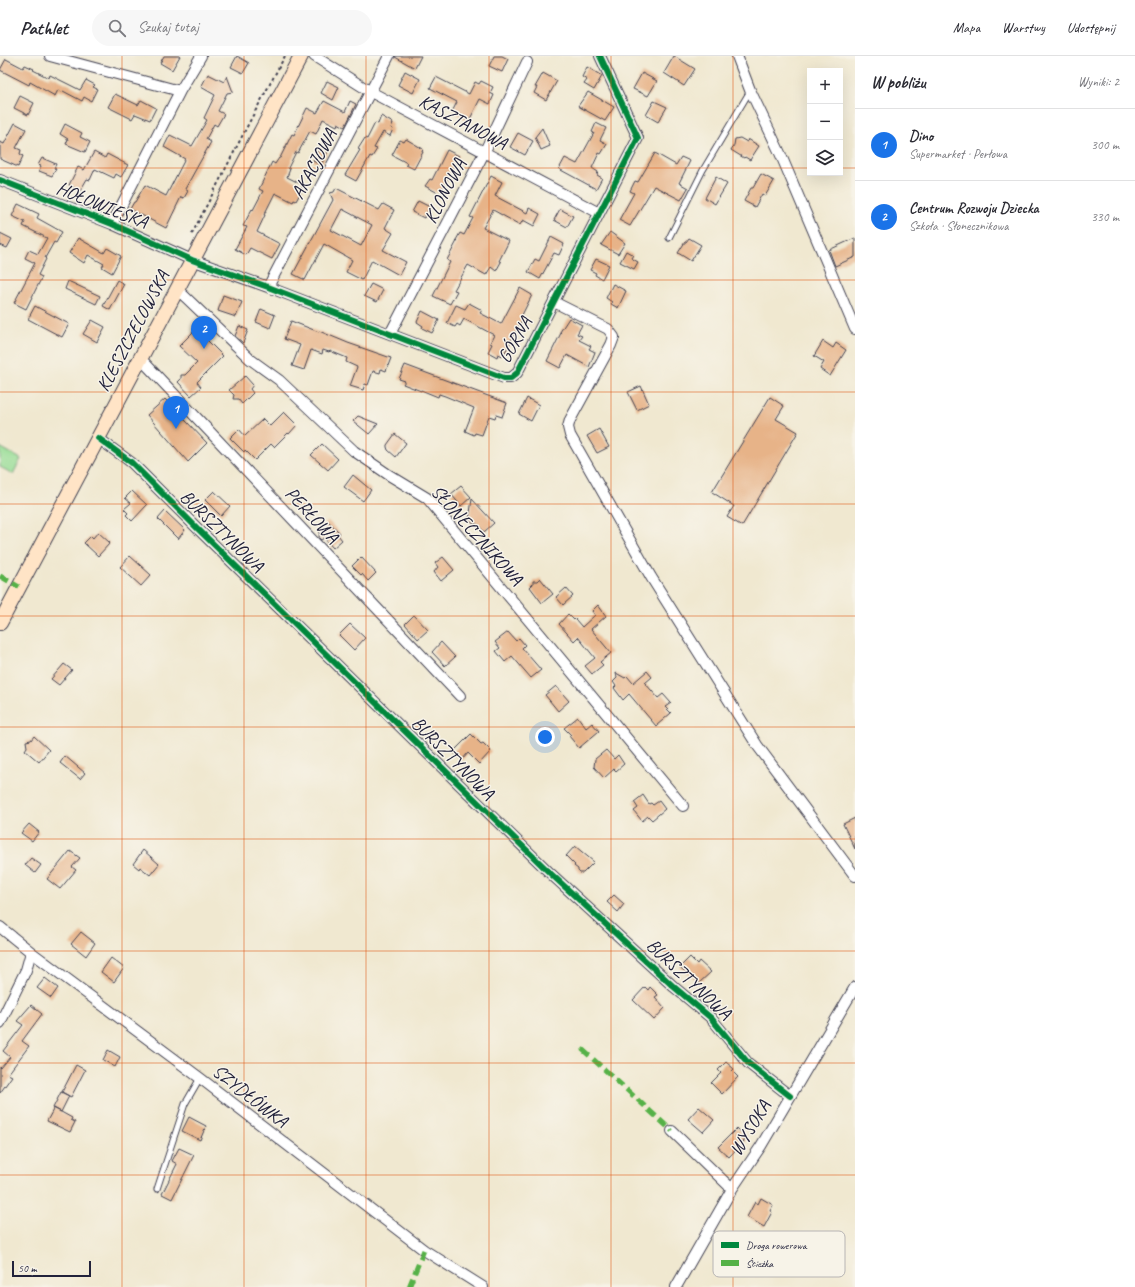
<!DOCTYPE html>
<html lang="pl">
<head>
<meta charset="utf-8">
<style>
	:root { --surface:#fff; --page:#f7f7f7; --text:#2b2b33; --muted:#7c7c81; --line:#e1e1e2; --accent:#1a73e8 }
	body { margin:0; font-family:Caveat,sans-serif; background:var(--page); color:var(--text) }
	.controls { position:absolute; right:12px; top:12px; display:grid; overflow:hidden; border-radius:0px; box-shadow:0 4px 16px #0002 }
	.controls button { width:36px; height:36px; display:grid; place-items:center; padding:0; border:0; border-bottom:1px solid var(--line); background:var(--surface); color:var(--text); font:20px sans-serif }
	.scale { position:absolute; left:12px; bottom:10px; width:79px; box-sizing:border-box; padding-left:4px; border:2px solid #22223b; border-top:0; font-size:11px; line-height:14px; white-space:nowrap; color:#22223b; -webkit-text-stroke:3px #f7f3e8; paint-order:stroke }
	.you { position:absolute; left:545px; top:681px; width:14px; height:14px; margin:-10px; border:3px solid #fff; border-radius:50%; background:#1a73e8; box-shadow:0 0 0 6px #1a73e833 }
	.badge { display:grid; place-items:center; width:26px; height:26px; border-radius:50%; background:var(--accent); color:#fff; font-size:13px; font-weight:700 }
	.pin { position:absolute; translate:-50% -33px; filter:drop-shadow(0 1px 2px #0008) }
	.pin::after { content:''; position:absolute; top:21px; width:14px; height:12px; background:inherit; clip-path:polygon(0 0,100% 0,50% 100%) }
	.list { margin:0; padding:0; list-style:none }
	h2 { display:flex; justify-content:space-between; align-items:center; height:52px; margin:0; padding:0 16px; font-size:17px }
	h2 small { font-size:13px; font-weight:400; color:var(--muted) }
	.list li { display:grid; grid-template-columns:26px 1fr auto; gap:12px; align-items:center; box-sizing:border-box; height:72px; padding:0 16px; border-top:1px solid var(--line) }
	.list b { display:block; font-size:15px; white-space:nowrap }
	.list p { margin:0; font-size:13px; white-space:nowrap; color:var(--muted) }
	.list em { font-size:13px; font-style:normal; color:var(--muted) }
	.icon { flex:none; width:22px; height:22px; fill:none; stroke:currentColor; stroke-width:2; stroke-linecap:round; stroke-linejoin:round }
	.map { position:relative; flex:none; width:855px; height:1231px; overflow:hidden }
	header { display:flex; align-items:center; gap:24px; box-sizing:border-box; height:56px; padding:0 20px; background:var(--surface); border-bottom:1px solid var(--line) }
	header strong { font-size:19px }
	nav { display:flex; gap:22px; margin-inline-start:auto; font-size:14px }
	.search { width:280px; height:36px; background:var(--page); display:flex; align-items:center; gap:10px; box-sizing:border-box; padding:0 14px; border-radius:22px; color:var(--muted); font-size:15px }
	main { display:flex }
	aside { flex:1; background:var(--surface) }
	.map>svg:first-child { display:block }
	.green { fill:#98dd96; stroke:#5d8068 }
	.building { fill:#e7b388; fill-rule:evenodd }
	.lines { fill:none; stroke-linecap:round; stroke-linejoin:round }
	.service-casing { stroke:#414051; stroke-width:7 }
	.minor-casing { stroke:#414051; stroke-width:12 }
	.secondary-casing { stroke:#414051; stroke-width:16 }
	.path { stroke:#414051; stroke-width:2; stroke-dasharray:3 3; stroke-linecap:butt }
	.service { stroke:#fff; stroke-width:5 }
	.minor { stroke:#fff; stroke-width:10 }
	.secondary { stroke:#ffe4c6; stroke-width:14 }
	.quiet { stroke:#55b146; stroke-width:5; stroke-dasharray:10 5; stroke-linecap:butt }
	.cycleway-casing { stroke:#f7f3e8; stroke-width:8 }
	.cycleway { stroke:#00873e; stroke-width:6 }
	.grid { fill:none; stroke:#de560e; stroke-width:1; stroke-opacity:0.55 }
	.labels { text-anchor:middle; dominant-baseline:central; stroke-width:3; stroke-linejoin:round; paint-order:stroke }
	.street-label { font-size:19px; fill:#22223b; stroke:#f7f3e8 }
	.key { fill:#f7f3e8; stroke:#b7b4b4; stroke-width:1 }
	.key-label { font-size:11px; fill:#22223b }
</style>
</head>
<body>
<header>
<strong>Pathlet</strong>
<div class="search"><svg class="icon" aria-label="search" viewBox="0 0 24 24"><circle cx="10" cy="10" r="6"/><path d="M15 15l6 6"/></svg>Szukaj tutaj</div>
<nav><a>Mapa</a><a>Warstwy</a><a>Udostępnij</a></nav>
</header>
<main>
<div class="map">
<svg width="855" height="1231" viewBox="0 0 855 1231">
	<rect width="100%" height="100%" fill="#f7f3e8"/>
	<filter id="ink" filterUnits="userSpaceOnUse"><feTurbulence type="fractalNoise" baseFrequency=".025" numOctaves="2"/><feDisplacementMap in="SourceGraphic" scale="8" xChannelSelector="R" yChannelSelector="G"/><feConvolveMatrix kernelMatrix="1 2 1 2 8 2 1 2 1" color-interpolation-filters="sRGB"/></filter>
	<filter id="wash" filterUnits="userSpaceOnUse"><feTurbulence type="fractalNoise" baseFrequency=".012" numOctaves="4" result="noise"/><feDisplacementMap in="SourceGraphic" scale="16" xChannelSelector="R" yChannelSelector="G"/><feGaussianBlur stdDeviation="0.9" result="paint"/><feColorMatrix in="noise" values="0 0 0 0 0 0 0 0 0 0 0 0 0 0 0 0 0 1.4 0 .05"/><feComposite in="paint" operator="in"/></filter>
	<g filter="url(#wash)">
		<rect width="100%" height="100%" fill="#f0e8d0"/>
		<path class="green" d="M0,391L21,403L13,418L0,411Z"/>
		<g id="blocks">
			<path class="building" d="M164,0H180L172,14L160,7Z
				M237,0L249,7L243,17L231,11Z
				M395,0H421L415,12L395,1Z
				M494,0H502L508,3L502,16L489,10Z
				M674,0L695,13L684,30L664,17Z
				M6,3L23,12L25,9L34,13L33,14L49,22L50,19L80,34L86,24L95,29L93,31L97,33L91,45L84,41L82,45L63,35L62,36L58,34L55,40L30,26L29,29L0,14Z
				M587,11L602,20L594,34L584,28L587,24L582,21Z
				M405,15L420,23L413,37L398,29Z
				M543,17L557,25L546,44L534,37L537,31H535Z
				M642,17L657,25L648,40L633,33Z
				M208,18L224,26L227,20L233,36L227,37L218,55L224,58L217,70L214,68L206,83L211,86L185,133L188,135L184,142L181,141L166,172L130,153L134,146H135L145,129L166,140L185,103L164,91L170,79L192,90L207,64L204,62L215,39L201,31Z
				M436,21L469,38L475,26L479,28L481,25L493,31L490,37L494,39L490,48L480,43L469,65L452,56L457,46L430,32Z
				M327,25L339,31L333,44L321,37Z
				M588,36L614,51L605,65L578,50Z
				M115,38L138,49L141,44L156,52L150,64L135,58L132,63L108,51Z
				M20,40L34,47L28,59L14,52Z
				M324,45L345,56L350,45L356,48L345,71L338,67L337,70L323,63L316,78L310,75L298,97L296,96L288,112L290,113L287,121L303,129L301,132H303L296,145L294,144L293,146L275,137L264,159H265L257,176L280,188L272,203L250,192L246,199L235,193L247,171L243,170L252,153L253,154L263,135L259,133L272,106L275,108L279,102H280L292,78L294,79L307,52L317,57Z
				M654,45L667,51L658,66L646,59Z
				M381,60L393,67L391,72L393,73L390,80L383,76L374,92L377,93L372,101L370,100L356,125L345,119L360,94L358,93L365,82L367,83L375,67L378,68Z
				M15,67L26,73L16,92L21,94L20,98L23,100L18,111L0,103V86L4,88Z
				M596,67L606,72L600,84L607,88L601,98L599,97L592,112L598,116L597,119L602,122L596,133L559,113L565,102L577,108L594,77L592,76Z
				M65,68L82,77L80,81L90,86L85,96L66,88L68,83L60,78Z
				M542,72L550,90L541,94L535,81Z
				M518,77L533,85L525,99L510,91Z
				M740,82L747,86L748,83L759,90L750,104L745,101L744,102L731,94L734,89L735,83Z
				M406,83L423,93L422,96H423L414,113L406,109L407,107L392,99L400,84L404,86Z
				M320,91L328,95L321,109L313,105Z
				M447,94L459,100L440,138L425,130L430,123L432,124Z
				M94,96L105,102L107,98L128,109L121,121L116,118L114,122L95,113L90,124L87,123L80,135L69,129L78,111L84,114Z
				M655,97L676,109L681,101L690,105L679,127L688,132L681,144L654,130L630,170L619,164L634,137L630,135L635,125L638,126Z
				M42,102L56,108L54,112L56,113L52,120L39,115L41,110L38,109Z
				M761,118L774,125L765,140L762,138L755,151L744,145L751,132H753Z
				M491,120L502,126L495,140L527,157L529,152L540,158L534,170L523,164L520,169L493,154L483,172L509,185L499,205L501,206L496,215L491,211L486,219L468,209L454,234L457,235L450,248L433,240L450,206L447,204L457,185L456,184L460,177L464,179L473,162L470,161Z
				M716,121L727,128L715,148L705,142Z
				M336,132L379,154L383,148L394,154L385,172L393,177L383,194L406,206L399,219L372,204L362,224L346,216L352,204L324,188L305,224L293,218L333,144L330,137L334,136ZM342,153L372,169L361,190L331,174Z
				M418,145L430,151L424,162L412,156Z
				M18,148L39,158L37,162L62,176L56,187L54,186L45,202L46,203L38,219L42,221L26,253L14,247L35,207L25,202L29,194L38,198L47,182L23,170L25,166L12,160Z
				M560,153L573,160L567,171L554,164Z
				M610,176L625,187L618,198L601,189Z
				M0,177L12,183L7,192L0,189Z
				M551,181L564,188L559,199L554,197L540,223L528,216L535,203L539,205Z
				M78,182L104,197L107,192L121,200L112,217L102,211L104,208L88,199L84,207L69,197Z
				M689,182L701,189L691,205L678,197L685,186H686Z
				M855,182V201L835,210L829,194Z
				M626,195L633,199L631,202L638,206L634,213L620,206Z
				M596,203L609,209L602,223L595,219L596,217L590,214Z
				M117,224L124,228L110,254L103,250Z
				M68,225L100,240L96,248L65,233Z
				M371,228L383,234L377,246L364,240Z
				M613,228L626,235L618,252L611,248L612,246L606,242Z
				M520,232L532,239L521,261L523,262L503,300L498,298L497,301L488,296L492,288L490,287L494,279L464,263L460,270L457,268L455,271L447,267L456,249L465,253L469,247L482,254L480,257L501,268Z
				M223,239L242,246L236,261L218,255Z
				M35,250L69,268L62,281L28,263Z
				M261,253L275,259L270,272L256,266Z
				M422,255L439,264L432,277L422,272L423,270L417,266Z
				M569,262L582,269L577,278L582,280L579,284L591,290L589,293L595,296L589,311L567,299L560,312L547,305L561,277L560,276Z
				M92,264L105,271L97,286L83,278Z
				M291,265L319,276V275L348,287L391,302L386,315L381,313L380,317L373,315L368,329L365,328L363,334L350,330L357,311L346,306L347,302L330,295L329,296L323,294L322,298L311,294L304,314L292,310L300,289L284,283Z
				M239,270L248,274L243,287L235,280Z
				M196,273L223,300L197,326L201,331L191,340L178,326L181,323V319H185L197,307L179,290Z
				M823,285L833,292L836,287L846,294L830,320L820,313L824,306L814,300Z
				M405,309L507,347L502,361L496,359L495,362L489,360L482,379L475,377L474,379L465,375L474,352L445,340L439,338L438,341L421,334V335L403,328L405,325L399,323Z
				M245,320L253,329L250,333L253,337L242,348L238,343H233L234,339L229,334Z
				M641,330L649,348L637,354L628,336Z
				M770,341L784,350L776,363L798,376L742,470L727,461L734,450L712,436Z
				M527,342L539,349L531,365L519,358Z
				M165,343L207,387L188,406L147,359Z
				M284,356L297,369L289,378L288,377L274,391L271,388L255,404L245,394L244,396L230,382L239,373L245,380L263,363L270,370Z
				M358,360L378,368L369,378L353,365Z
				M599,373L609,391L597,397L587,380Z
				M395,378L406,387L396,401L388,394L387,391V389Z
				M322,388L338,403L328,414L311,399Z
				M353,419L371,434L363,445L344,431Z
				M461,430L471,441L461,450L451,438Z
				M132,435L147,449L132,465L126,459L128,457L124,453L131,447L125,442Z
				M214,435L230,450L221,460L205,444Z
				M472,443L494,467L484,476L477,468L472,467L469,464Z
				M165,455L185,474L178,483L158,463Z
				M328,465L340,477L338,479L342,484L333,492L324,482L321,484L319,482L320,473Z
				M98,476L110,487L98,500L84,487L91,480L93,482Z
				M130,500L151,519L141,530L120,511Z
				M361,501L376,517L368,525L362,518L361,519L352,510Z
				M443,501L454,514L441,525L434,516L438,511L435,507Z
				M540,522L553,538L542,547L530,531L533,528V525H537Z
				M566,532L573,540L563,549L556,541Z
				M598,549L606,560L591,573L611,597L600,606L603,609L592,618L585,610L595,602L578,581L574,585L559,568L568,558L574,564L575,563L582,571L595,559L592,555Z
				M414,559L428,574L418,583L405,568Z
				M350,568L365,582L354,594L339,579Z
				M508,576L516,585L519,582L525,589L522,592L541,614L531,622L512,600L505,606L496,595L500,592L495,586Z
				M441,586L455,601L445,610L432,596Z
				M64,608L72,614L59,629L51,623Z
				M647,615L652,621L645,627L658,642L663,638L671,647L665,651L671,657L656,670L629,638L623,644L614,632L616,630L613,626L617,622L616,617L625,622L627,620L633,627Z
				M556,630L569,645L558,655L545,639Z
				M578,661L586,672L592,667L599,675L579,692L569,680L571,679L564,672Z
				M471,678L481,688L483,687L491,695L479,708L468,697L462,704L453,696Z
				M34,680L49,694L39,706L25,694L27,691L26,685L31,684Z
				M606,694L614,703L618,699L624,708L616,715L614,713L604,722L594,711L595,703Z
				M65,700L85,717L80,723L60,707Z
				M643,739L649,748L651,747L653,749L659,745L665,753L652,764L648,760L642,765L634,755L638,752L634,746Z
				M855,762V793L843,768Z
				M29,768L39,776L32,785L21,777Z
				M575,790L594,806L583,817H580L578,815V813L574,810L575,809L566,800Z
				M143,794L159,808L150,819L140,811L139,813L133,808Z
				M70,795L80,802L72,811L76,814L60,833L47,823Z
				M31,802L41,809L35,817L25,809Z
				M614,839L624,848L618,856L607,846Z
				M81,876L95,887L86,900L71,888Z
				M690,901L697,908L699,905L711,916L699,927L689,917L688,918L680,911Z
				M111,902L124,912L114,926L101,916Z
				M45,922L58,932L51,942L37,932Z
				M645,931L648,934L650,931L658,939L655,941L665,952L654,964L633,944Z
				M31,949L42,958L22,985L29,990L8,1018L12,1020L0,1037V1011L1,1012L10,1001L3,995L23,969L17,965Z
				M108,994L120,1001L115,1011L103,1004Z
				M726,1006L734,1013L732,1015L738,1021L722,1038L711,1027L721,1017L718,1014Z
				M76,1009L85,1014L71,1041L62,1036Z
				M61,1036L69,1040L61,1056L53,1052Z
				M699,1051L714,1064L703,1076L688,1063Z
				M54,1052L72,1062L71,1064L75,1066L70,1076L47,1065Z
				M189,1061L206,1070L200,1084L182,1075Z
				M737,1072L747,1082L729,1101L718,1091Z
				M179,1092L194,1099L172,1143L162,1138L177,1108L172,1105Z
				M761,1142L773,1149L770,1155L772,1156L764,1171L747,1161L755,1146L758,1148Z"/>
		</g>
	</g>
	<g filter="url(#ink)">
		<use href="#blocks" fill-opacity="0" stroke="#414051" stroke-width="1"/>
		<g class="lines">
			<g class="service-casing">
				<path id="service" d="M669,182L703,114L750,35
					M157,1133L185,1048L200,1022"/>
			</g>
			<g class="minor-casing">
				<path id="minor" d="M50,0L180,35L201,0
					M314,0L371,36L599,157
					M737,0L750,34L780,97L855,273
					M0,124L112,168L192,204L268,231L504,322H511L517,317L638,82L600,0
					M112,168L180,35
					M268,231L389,0
					M177,233L250,303L279,324L354,395L389,419L427,442L683,750
					M554,246L608,273L614,281L611,289L570,364L568,371L570,379L651,521L757,689L855,820
					M390,278L484,97L527,6
					M140,302L460,640
					M98,382L132,407L198,473L551,818L674,931L711,962L748,1007L790,1040
					M0,871L31,896L200,1022L424,1194L483,1231
					M0,967L26,914L31,896
					M672,1075L732,1133
					M676,1231L732,1133L761,1090L855,931"/>
			</g>
			<g class="secondary-casing">
				<path id="secondary" d="M0,567L301,0"/>
			</g>
			<path class="path" d="M192,178L251,63L285,0"/>
			<use href="#service" class="service"/>
			<use href="#minor" class="minor"/>
			<use href="#secondary" class="secondary"/>
			<path class="quiet" d="M0,520L19,531
				M582,993L672,1075
				M409,1231L424,1194"/>
			<g class="cycleway-casing">
				<path id="cycleway" d="M0,124L112,168L192,204L268,231L504,322H511L517,317L638,82L600,0
					M98,382L132,407L198,473L551,818L674,931L711,962L748,1007L790,1040"/>
			</g>
			<use href="#cycleway" class="cycleway"/>
		</g>
	</g>
	<path class="grid" d="M122,0V1231M244,0V1231M366,0V1231M489,0V1231M611,0V1231M733,0V1231M0,112H810M840,112H855M0,224H855M0,336H855M0,448H855M0,560H855M0,671H855M0,783H855M0,895H855M0,1007H855M0,1119H855"/>
	<g class="labels">
		<g class="street-label">
			<text transform="translate(463 66) rotate(28)">KASZTANOWA</text>
			<text transform="translate(314 108) rotate(-62)">AKACJOWA</text>
			<text transform="translate(445 135) rotate(-63)">KLONOWA</text>
			<text transform="translate(102 149) rotate(22)">HOŁOWIESKA</text>
			<text transform="translate(133 275) rotate(-62)">KLESZCZELOWSKA</text>
			<text transform="translate(515 284) rotate(-60)">GÓRNA</text>
			<text transform="translate(312 459) rotate(47)">PERŁOWA</text>
			<text transform="translate(222 475) rotate(44)">BURSZTYNOWA</text>
			<text transform="translate(477 479) rotate(48)">SŁONECZNIKOWA</text>
			<text transform="translate(453 702) rotate(45)">BURSZTYNOWA</text>
			<text transform="translate(689 923) rotate(43)">BURSZTYNOWA</text>
			<text transform="translate(250 1040) rotate(38)">SZYDŁÓWKA</text>
			<text transform="translate(750 1072) rotate(-59)">WYSOKA</text>
		</g>
	</g>
	<rect x="713" y="1175" width="132" height="46" rx="6" class="key"/>
	<rect x="721" y="1186" width="18" height="6" fill="#00873e"/>
	<rect x="721" y="1204" width="18" height="6" fill="#55b146"/>
	<g class="key-label">
		<text x="746" y="1193">Droga rowerowa</text>
		<text x="746" y="1211">Ścieżka</text>
	</g>
</svg>
<div class="controls">
<button>+</button>
<button>−</button>
<button><svg class="icon" aria-label="layers" viewBox="0 0 24 24"><path d="M12 4l9 5-9 5-9-5zM3 14l9 5 9-5"/></svg></button>
</div>
<div class="scale">50 m</div>
<div class="you"></div>
<div class="pin badge" style="left:176px;top:373px">1</div>
<div class="pin badge" style="left:204px;top:293px">2</div>
</div>
<aside>
<h2>W pobliżu<small>Wyniki: 2</small></h2>
<ul class="list">
<li><span class="badge">1</span><div><b>Dino</b><p>Supermarket · Perłowa</p></div><em>300 m</em></li>
<li><span class="badge">2</span><div><b>Centrum Rozwoju Dziecka</b><p>Szkoła · Słonecznikowa</p></div><em>330 m</em></li>
</ul>
</aside>
</main>
</body>
</html>
